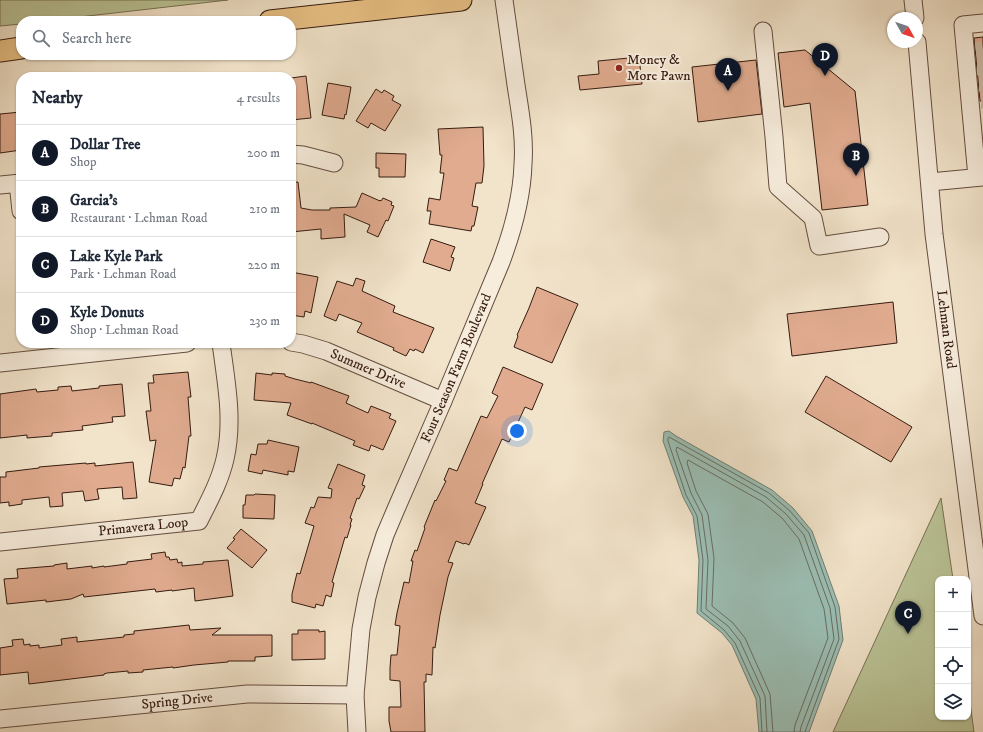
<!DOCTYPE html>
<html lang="en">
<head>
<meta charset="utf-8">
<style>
	:root { --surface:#fff; --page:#f2f2f3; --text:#1f2937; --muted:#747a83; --line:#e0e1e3; --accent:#111827 }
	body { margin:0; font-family:"IM FELL DW Pica",serif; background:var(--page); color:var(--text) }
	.controls { position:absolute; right:12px; bottom:12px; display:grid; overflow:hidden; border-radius:8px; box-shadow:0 1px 3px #0004 }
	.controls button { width:36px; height:36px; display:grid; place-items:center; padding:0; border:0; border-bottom:1px solid var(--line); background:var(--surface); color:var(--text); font:20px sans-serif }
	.compass { position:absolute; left:887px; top:12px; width:36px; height:36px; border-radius:50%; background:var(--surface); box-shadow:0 1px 3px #0004; rotate:130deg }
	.you { position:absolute; left:517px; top:431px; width:14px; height:14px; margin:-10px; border:3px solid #fff; border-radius:50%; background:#1a73e8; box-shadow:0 0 0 6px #1a73e833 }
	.badge { display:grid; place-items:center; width:26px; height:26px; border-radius:50%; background:var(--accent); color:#fff; font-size:13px; font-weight:700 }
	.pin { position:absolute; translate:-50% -33px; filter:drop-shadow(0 1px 2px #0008) }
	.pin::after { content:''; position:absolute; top:21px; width:14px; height:12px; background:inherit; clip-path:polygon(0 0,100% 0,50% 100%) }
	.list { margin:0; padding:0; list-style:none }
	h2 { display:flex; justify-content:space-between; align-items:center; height:52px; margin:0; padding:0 16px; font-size:17px }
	h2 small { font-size:13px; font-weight:400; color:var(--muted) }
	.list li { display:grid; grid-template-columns:26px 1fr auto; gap:12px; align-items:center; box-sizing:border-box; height:56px; padding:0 16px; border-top:1px solid var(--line) }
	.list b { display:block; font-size:15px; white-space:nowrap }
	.list p { margin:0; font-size:13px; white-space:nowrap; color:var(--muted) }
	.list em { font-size:13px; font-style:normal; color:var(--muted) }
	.icon { flex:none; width:22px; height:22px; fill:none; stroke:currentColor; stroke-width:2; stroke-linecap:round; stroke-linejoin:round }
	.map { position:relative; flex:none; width:983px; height:732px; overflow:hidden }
	.search { position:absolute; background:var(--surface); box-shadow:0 1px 3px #0004; left:16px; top:16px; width:280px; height:44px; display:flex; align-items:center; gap:10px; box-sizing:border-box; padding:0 14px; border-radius:16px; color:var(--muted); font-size:15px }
	.panel { position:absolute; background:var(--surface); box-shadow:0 1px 3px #0004; left:16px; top:72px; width:280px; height:276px; border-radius:16px }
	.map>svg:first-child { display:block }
	.green { fill:#bac497; stroke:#787054 }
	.water { fill:#9bbfb5; stroke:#727d73 }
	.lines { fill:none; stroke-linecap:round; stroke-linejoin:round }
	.shore { stroke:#686d62; stroke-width:1 }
	.building { fill:#e0ab8f; stroke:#351b10 }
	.minor-tunnel { stroke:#ccbca6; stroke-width:17; stroke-dasharray:17 8; stroke-linecap:butt }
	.minor-casing { stroke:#644d3f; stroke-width:19 }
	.major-casing { stroke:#351b10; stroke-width:23 }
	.minor { stroke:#f7eddd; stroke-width:17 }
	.major { stroke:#e9c286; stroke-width:21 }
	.poi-dot { fill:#8f2418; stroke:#f7eddd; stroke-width:1.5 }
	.labels { text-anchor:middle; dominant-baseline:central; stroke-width:4; stroke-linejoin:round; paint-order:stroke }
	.poi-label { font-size:14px; fill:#351b10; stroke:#f7eddd; text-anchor:start }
	.street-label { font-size:14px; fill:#351b10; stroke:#f7eddd }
</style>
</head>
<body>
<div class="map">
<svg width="983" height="732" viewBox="0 0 983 732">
	<rect width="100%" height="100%" fill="#f2e4cb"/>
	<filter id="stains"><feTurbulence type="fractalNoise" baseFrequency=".005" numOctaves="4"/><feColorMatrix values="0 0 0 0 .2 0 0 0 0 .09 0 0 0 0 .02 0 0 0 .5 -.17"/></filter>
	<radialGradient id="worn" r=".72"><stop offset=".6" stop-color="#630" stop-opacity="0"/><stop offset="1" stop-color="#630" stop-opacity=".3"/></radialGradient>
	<path class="green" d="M0,0H228L44,21H21V24L0,26Z
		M941,498L953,579H938V717H968V688L974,732H833Z"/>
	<path class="water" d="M669,431L676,436L772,490L793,508L812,531L839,606L843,640L809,732H759L756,699L732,645L722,633L697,613L699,560L693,516L683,497L663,441L664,432Z"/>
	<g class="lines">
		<path class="shore" d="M762,732L760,698L735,643L724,630L701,611L703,560L697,516L686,495L668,441V438L669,437L769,493L790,511L809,533L835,607L839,639L806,729L805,732
			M767,732L765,696L740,641L728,626L706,609L708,560L702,515L691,493L676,450L677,447L766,497L786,514L804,535L830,608L834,639L801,727L800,732
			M773,732L770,694L745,638L733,623L712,606L714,558L708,514L696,491L687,463L688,460L763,502L782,518L799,539L824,609L828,638L795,725L794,732"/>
	</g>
	<path class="building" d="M983,37V101H980L974,38Z
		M805,50L855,91L868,205L822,210L810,103L784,107L778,53Z
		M639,57L642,84L580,90L578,76L599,74L598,61Z
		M756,60L762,114L698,122L692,67Z
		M306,76L311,118L291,120V78Z
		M328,83L351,87L346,115L345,114L344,119L322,115Z
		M376,89L382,93L384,90L394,96L392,100L401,105L385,131L371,123L368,128L356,121Z
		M21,112V150L0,153V114Z
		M483,127L484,166L482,183H476L472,206L478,207L474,226H472L471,231L429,224L431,211H427L429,198L440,200L444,173H440L442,155H440L438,129Z
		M376,153L406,154L405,177H379V168H376Z
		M298,182L301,208L312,210H330V208L356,207L362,193L380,201V200L381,201L383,198L392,202L391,205L394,206L388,221L386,220L378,237L367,232L370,225L344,214L345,237L321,239V229L291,232V183Z
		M431,239L455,247L451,257L454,258L450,271L423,262Z
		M291,272L318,277L311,313L305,311L304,317L291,315Z
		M356,278L365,281L362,291L395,306L393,312L434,328L423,353L415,349L414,351L410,349L406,356L393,350L394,348L357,332L362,323L339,314L336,321L324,316L337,281L353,286Z
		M537,287L578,304L552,363L514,347L518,336L517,335L529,308Z
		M893,302L897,343L792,356L787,314Z
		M503,367L543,384L532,410L525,407L509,442L502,439L482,484H483L475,503L486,507L469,545L465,543L464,544L456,541L448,562L453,563L448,577L440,615L435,648L433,647L432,675L426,674V682H424L425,732H391L389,721V707H401L400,681L390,680V668L391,655H397L400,626L395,625L397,613L404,582L409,583L413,561H411L415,550L417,551L425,528L424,527L435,500L436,501L446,481L444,480L449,468L457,471L481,416L487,418L498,396L492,393Z
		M188,372L191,397H188L191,436H189L185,468L183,467L180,479L174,478L172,486L149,482L156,440L150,441L146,411H151L148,383H154L153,375Z
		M256,373L272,375V373L285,374V376L295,379L311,383V382L349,396L346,403L368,413L371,406L391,414L389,418L396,421L383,450L371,445L369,451L353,445L355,441L312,423V424L287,415L291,403L254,400Z
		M826,376L912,427L891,462L805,412Z
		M122,384L125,416L112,417L113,422L82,426L83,430L52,433V436L27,438V435L0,438V394L36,389L37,392L58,390V387L71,386L72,391L99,388V386Z
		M268,440L299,447L294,472L288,471V475L263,470L262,474L248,471L251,454L256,455L258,444H267Z
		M133,462L137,498L123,499L122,487L97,489L99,499L85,501L83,491L62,493L63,506L50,507L49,497L22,500V504L9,506V502L0,503V477H6V472L39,468V467L86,463V464L95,463V466Z
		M338,464L365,475L362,485L365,486L359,499L357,498L350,518L352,519L350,525H351L347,538L345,537L332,582L334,583L331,597L326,595L323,606L316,604L315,608L292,602V594L297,573L300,574L314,526L305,523L311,507L314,508L318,497L331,498L332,489L328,488Z
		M255,494L275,495L274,519L243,518V505H245L246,495H254Z
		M241,529L267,550L252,568L227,548L235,539L233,538Z
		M165,552L166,557H169L170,560L177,559L178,563L182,562V566L203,564V562L228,560L233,596L195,601L194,588L172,591V590L156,592L155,589L84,597L83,594L71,599L46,602V600L7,604L4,579L18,578L17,569L54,566V565L67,563V569L92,566V568L104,566V567L127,564V562L152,559L151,554Z
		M189,625L190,630L221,628L212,635H272V656L255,657V661H228V662L194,665L173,668V667L143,670V672L128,673V671L107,673L104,674V675L29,684L28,672L0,675V648L13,646L12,640L23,639L24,645L30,644V646L39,645V648L62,645L61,639L77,637V642L124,637V635L134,634V631Z
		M298,630H319V632L325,631V659L292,660V634H298Z"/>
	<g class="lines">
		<path class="minor-tunnel" d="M976,51L983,50
			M977,67H983
			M979,83H983
			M981,100H983"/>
		<g class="minor-casing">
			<g id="minor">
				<path d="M913,0L915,18"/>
				<path d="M763,31L774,137L778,187L813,218L819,246L880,237"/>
				<path id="s1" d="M917,42L934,234L983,616"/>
				<path d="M291,154L303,155L334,163"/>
				<path d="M977,177L963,25L983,23"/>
				<path d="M930,182L983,177"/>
				<path d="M18,183L21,211"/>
				<path d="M0,185L21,183"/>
				<path id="s2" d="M291,342L303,344L326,351L443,401"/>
				<path d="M0,363L187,343"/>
				<path id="s3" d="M0,542L199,521C209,501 220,481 225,459C234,421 226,381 221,343"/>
				<path id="s4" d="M0,719L247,694L355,695"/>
				<path id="s5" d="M357,732L355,695L361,629L367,597L376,563L385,535L396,509L443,401L501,262C513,230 522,198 523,164C525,137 520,111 516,85C512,57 508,28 504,0"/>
			</g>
		</g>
		<g class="major-casing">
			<path id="major" d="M270,21L461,0
				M0,51L21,48"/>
		</g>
		<use href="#minor" class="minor"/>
		<use href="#major" class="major"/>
	</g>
	<circle class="poi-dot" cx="619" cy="68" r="4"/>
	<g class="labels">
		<g class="poi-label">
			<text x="627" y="60">Money &amp;<tspan x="627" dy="16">More Pawn</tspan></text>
		</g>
		<g class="street-label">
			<text stroke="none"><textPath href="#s1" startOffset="289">Lehman Road</textPath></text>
			<text stroke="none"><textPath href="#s5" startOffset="382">Four Season Farm Boulevard</textPath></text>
			<text stroke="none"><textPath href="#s2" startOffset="82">Summer Drive</textPath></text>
			<text stroke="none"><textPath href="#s3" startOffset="144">Primavera Loop</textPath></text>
			<text stroke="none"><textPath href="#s4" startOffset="178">Spring Drive</textPath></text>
		</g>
	</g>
	<rect width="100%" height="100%" filter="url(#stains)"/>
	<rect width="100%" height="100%" fill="url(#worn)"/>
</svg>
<div class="controls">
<button>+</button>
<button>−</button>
<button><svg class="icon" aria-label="locate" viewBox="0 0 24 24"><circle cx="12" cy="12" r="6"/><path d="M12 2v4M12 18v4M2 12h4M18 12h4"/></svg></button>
<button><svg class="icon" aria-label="layers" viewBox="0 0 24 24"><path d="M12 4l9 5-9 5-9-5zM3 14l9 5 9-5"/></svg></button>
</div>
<svg class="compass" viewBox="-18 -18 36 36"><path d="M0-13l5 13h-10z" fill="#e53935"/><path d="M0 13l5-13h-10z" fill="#747a83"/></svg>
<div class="you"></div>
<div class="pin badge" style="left:728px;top:91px">A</div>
<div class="pin badge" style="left:856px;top:176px">B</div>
<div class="pin badge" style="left:908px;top:634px">C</div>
<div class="pin badge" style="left:825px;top:76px">D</div>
<div class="search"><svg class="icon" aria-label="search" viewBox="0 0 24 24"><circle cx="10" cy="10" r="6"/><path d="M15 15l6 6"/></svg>Search here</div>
<section class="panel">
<h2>Nearby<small>4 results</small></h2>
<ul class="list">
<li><span class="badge">A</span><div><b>Dollar Tree</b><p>Shop</p></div><em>200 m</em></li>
<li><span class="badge">B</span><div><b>Garcia's</b><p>Restaurant · Lehman Road</p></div><em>210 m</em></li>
<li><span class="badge">C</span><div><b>Lake Kyle Park</b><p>Park · Lehman Road</p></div><em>220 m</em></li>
<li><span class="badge">D</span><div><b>Kyle Donuts</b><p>Shop · Lehman Road</p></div><em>230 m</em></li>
</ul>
</section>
</div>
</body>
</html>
